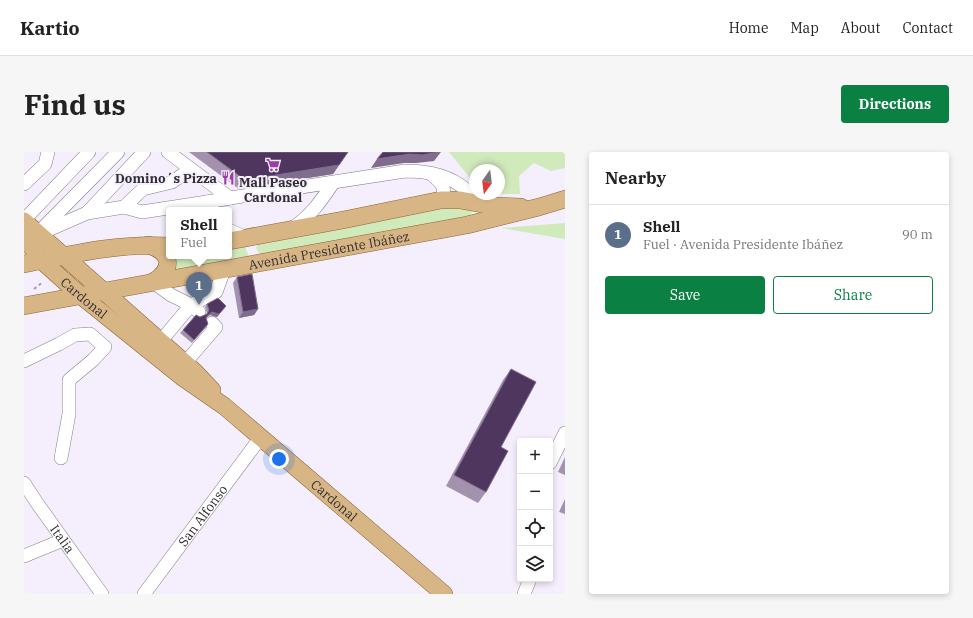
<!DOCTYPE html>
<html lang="en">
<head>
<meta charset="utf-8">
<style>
	:root { --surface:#fff; --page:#f6f6f6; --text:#222; --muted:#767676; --line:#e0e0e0; --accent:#0b8043 }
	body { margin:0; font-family:"IBM Plex Serif",serif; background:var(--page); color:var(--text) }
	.controls { position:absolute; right:12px; bottom:12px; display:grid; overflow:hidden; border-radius:4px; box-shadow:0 2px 6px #0003 }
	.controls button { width:36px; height:36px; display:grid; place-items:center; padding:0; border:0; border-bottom:1px solid var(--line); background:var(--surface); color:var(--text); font:20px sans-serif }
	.compass { position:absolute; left:445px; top:12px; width:36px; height:36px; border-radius:50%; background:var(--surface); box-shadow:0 2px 6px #0003; rotate:194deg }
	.you { position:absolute; left:255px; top:307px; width:14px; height:14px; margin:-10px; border:3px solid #fff; border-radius:50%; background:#1a73e8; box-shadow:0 0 0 6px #1a73e833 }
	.badge { display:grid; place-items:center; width:26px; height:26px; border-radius:50%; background:var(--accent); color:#fff; font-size:13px; font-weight:700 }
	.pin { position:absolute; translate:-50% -33px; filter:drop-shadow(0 1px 2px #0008) }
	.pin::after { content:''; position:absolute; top:21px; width:14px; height:12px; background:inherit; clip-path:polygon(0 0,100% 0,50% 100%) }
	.popup { position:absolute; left:142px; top:55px; width:66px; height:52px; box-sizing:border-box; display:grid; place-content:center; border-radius:4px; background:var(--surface); filter:drop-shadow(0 1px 3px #0005); font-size:13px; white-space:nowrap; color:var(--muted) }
	.popup b { font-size:15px; color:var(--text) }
	.popup::after { content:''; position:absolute; left:50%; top:100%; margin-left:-8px; border:8px solid transparent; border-top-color:var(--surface) }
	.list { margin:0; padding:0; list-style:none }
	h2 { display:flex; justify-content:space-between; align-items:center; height:52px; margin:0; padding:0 16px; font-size:17px }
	h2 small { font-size:13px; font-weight:400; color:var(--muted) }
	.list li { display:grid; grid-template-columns:26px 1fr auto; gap:12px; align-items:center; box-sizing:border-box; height:60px; padding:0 16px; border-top:1px solid var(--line) }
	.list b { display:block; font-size:15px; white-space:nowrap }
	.list p { margin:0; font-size:13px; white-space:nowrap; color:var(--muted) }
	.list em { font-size:13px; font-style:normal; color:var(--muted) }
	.actions { display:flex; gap:8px; padding:12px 16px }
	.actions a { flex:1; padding:9px 0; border:1px solid var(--accent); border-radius:4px; text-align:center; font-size:14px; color:var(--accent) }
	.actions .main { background:var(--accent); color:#fff }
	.icon { flex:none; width:22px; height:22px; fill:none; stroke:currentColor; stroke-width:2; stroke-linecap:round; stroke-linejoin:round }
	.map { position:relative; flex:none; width:541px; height:442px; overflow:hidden; border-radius:4px }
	header { display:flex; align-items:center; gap:24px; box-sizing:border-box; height:56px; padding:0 20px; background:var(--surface); border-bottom:1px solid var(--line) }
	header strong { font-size:19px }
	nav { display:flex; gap:22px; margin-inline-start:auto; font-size:14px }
	.intro { display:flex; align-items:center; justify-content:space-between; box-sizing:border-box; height:96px; padding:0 24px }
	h1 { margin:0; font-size:28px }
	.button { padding:10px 18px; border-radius:4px; background:var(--accent); color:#fff; font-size:14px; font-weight:700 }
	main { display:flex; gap:24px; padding:0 24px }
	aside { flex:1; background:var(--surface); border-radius:4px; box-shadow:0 2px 6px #0003 }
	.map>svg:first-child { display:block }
	.green { fill:#d1eabc }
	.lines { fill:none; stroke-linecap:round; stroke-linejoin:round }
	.minor-casing { stroke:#847d89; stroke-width:14 }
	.major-casing { stroke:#8d6533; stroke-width:18 }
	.path { stroke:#a29da7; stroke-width:2; stroke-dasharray:3 3; stroke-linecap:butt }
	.minor { stroke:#fff; stroke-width:13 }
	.major { stroke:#d8b585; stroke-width:17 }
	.wall { fill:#a292ae }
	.shaded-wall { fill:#806d8e }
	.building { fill:#4e365f; stroke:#806d8e }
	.labels { text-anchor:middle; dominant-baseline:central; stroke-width:4; stroke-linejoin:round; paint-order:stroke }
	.poi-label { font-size:13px; font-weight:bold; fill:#312e33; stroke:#f5eefc; text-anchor:end }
	.street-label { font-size:13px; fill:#312e33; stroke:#f5eefc }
</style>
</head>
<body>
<header>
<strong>Kartio</strong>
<nav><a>Home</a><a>Map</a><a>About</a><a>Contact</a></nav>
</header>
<div class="intro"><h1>Find us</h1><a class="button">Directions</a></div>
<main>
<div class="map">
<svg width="541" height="442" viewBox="0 0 541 442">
	<rect width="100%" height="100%" fill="#f5eefc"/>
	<path class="green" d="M425,0H541V16L527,19L510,11L495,24L496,42H467H475V18H451V32Z
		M423,55L450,58L446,63L435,67L238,102L235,101L232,96L234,91Z
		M541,71V87L477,76Z
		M222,92V98L226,106L149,122L148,104H205V94Z"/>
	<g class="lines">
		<g class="minor-casing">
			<g id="minor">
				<path d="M144,0L206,46L183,50"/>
				<path d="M407,22C416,29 424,36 417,48"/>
				<path d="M0,32L21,12L24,0"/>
				<path d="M206,46L381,19C401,19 425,23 441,37C444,40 447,45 450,49"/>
				<path d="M100,55L119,37L148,30L161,21"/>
				<path d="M63,61L120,0"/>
				<path d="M0,68L65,0"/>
				<path d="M267,77C286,65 297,49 309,31"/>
				<path d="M17,78L94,0"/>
				<path d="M205,78L222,86"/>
				<path d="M15,82L63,61L100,55L118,60L183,50L189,58"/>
				<path d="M129,130L147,143L167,153L175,160"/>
				<path d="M136,190L167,153L192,140L200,118"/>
				<path d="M0,209L35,192L51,183L66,182L81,195L69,208L45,228V262L37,306"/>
				<path d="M161,211L192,175L188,171"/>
				<path d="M526,311L541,281"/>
				<path id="s1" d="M0,331L13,351L78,442"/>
				<path d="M0,404L39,388"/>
				<path id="s2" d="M120,442L237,285"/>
				<path d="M500,442L506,427"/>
			</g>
		</g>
		<g class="major-casing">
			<g id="major">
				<path d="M0,69L170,219L188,238"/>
				<path id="s3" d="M0,85L18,109L56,143L158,225L200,254L420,442"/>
				<path d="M205,89L319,68L417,48H436L469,54L497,55"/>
				<path d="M124,93C148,100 150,117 129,130"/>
				<path d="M0,112C49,102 94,91 145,94"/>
				<path id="s4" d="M0,154L443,73L515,55L541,47"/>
			</g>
		</g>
		<path class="path" d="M10,137L19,130"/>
		<use href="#minor" class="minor"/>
		<use href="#major" class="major"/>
	</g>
	<path class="wall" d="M165,0H324L309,22L215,37Z
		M213,125L234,157L230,163L215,166L209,131Z
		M183,152L202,154L193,165L186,163L183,165L182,166L184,172L168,191L156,181L159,178L176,165L182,163L183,161L181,155Z
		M487,217L477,295L462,340L454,351L422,334L479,228Z
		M541,305V323L534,320Z
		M541,347V362L535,360Z"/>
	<path class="shaded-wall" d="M324,0L309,22L215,37L221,28Z
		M417,0L410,9L392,11H380L347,16L353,7L386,2Z
		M202,154L193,165L186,163L182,166L184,163Z
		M234,157L230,163L215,166L219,160Z"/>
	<path class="building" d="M183,0H324L315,13L221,28Z
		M359,0H415L398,3L386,2L353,7Z
		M228,122L234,157L219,160L213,125Z
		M194,146L202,154L195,162L188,160L184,163L182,166L184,172L170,188L159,178L172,163L176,165L183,162L185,158L183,152Z
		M487,217L512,230L477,295L484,299L462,340L430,323Z"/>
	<defs>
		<g id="supermarket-bare" transform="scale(1.08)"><path d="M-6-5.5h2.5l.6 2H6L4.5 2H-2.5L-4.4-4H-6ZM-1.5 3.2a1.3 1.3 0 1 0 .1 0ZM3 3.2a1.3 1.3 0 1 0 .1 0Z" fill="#9a3ea8" stroke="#f5eefc" stroke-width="2.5" paint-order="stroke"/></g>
		<g id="restaurant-bare" transform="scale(1.08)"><path d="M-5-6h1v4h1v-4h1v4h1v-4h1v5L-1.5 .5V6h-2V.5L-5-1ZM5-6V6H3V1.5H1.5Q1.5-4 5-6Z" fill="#9a3ea8" stroke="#f5eefc" stroke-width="2.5" paint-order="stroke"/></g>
	</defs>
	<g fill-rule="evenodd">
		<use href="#supermarket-bare" x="249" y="13"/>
		<use href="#restaurant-bare" x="204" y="26"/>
	</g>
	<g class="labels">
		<g class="poi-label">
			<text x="193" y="26">Domino´s Pizza</text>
			<text x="249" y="30" text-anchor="middle">Mall Paseo<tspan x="249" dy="15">Cardonal</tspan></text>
		</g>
		<g class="street-label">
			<text stroke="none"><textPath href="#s4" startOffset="310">Avenida Presidente Ibáñez</textPath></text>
			<text stroke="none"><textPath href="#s3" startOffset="86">Cardonal</textPath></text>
			<text stroke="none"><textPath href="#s3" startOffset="408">Cardonal</textPath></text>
			<text stroke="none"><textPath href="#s2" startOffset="98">San Alfonso</textPath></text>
			<text stroke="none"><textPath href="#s1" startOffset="68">Italia</textPath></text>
		</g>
	</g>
</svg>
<div class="controls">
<button>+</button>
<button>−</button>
<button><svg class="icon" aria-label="locate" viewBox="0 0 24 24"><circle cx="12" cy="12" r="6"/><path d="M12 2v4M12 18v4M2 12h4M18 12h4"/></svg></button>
<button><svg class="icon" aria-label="layers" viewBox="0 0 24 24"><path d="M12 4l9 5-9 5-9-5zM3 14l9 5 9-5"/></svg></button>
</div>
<svg class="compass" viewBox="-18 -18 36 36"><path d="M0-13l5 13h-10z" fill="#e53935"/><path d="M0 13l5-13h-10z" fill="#767676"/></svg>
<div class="you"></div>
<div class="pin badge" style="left:175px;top:153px;background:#5c6f8a">1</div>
<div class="popup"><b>Shell</b>Fuel</div>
</div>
<aside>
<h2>Nearby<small></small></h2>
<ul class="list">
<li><span class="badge" style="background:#5c6f8a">1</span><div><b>Shell</b><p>Fuel · Avenida Presidente Ibáñez</p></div><em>90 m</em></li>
</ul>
<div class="actions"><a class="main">Save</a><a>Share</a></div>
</aside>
</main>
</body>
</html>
